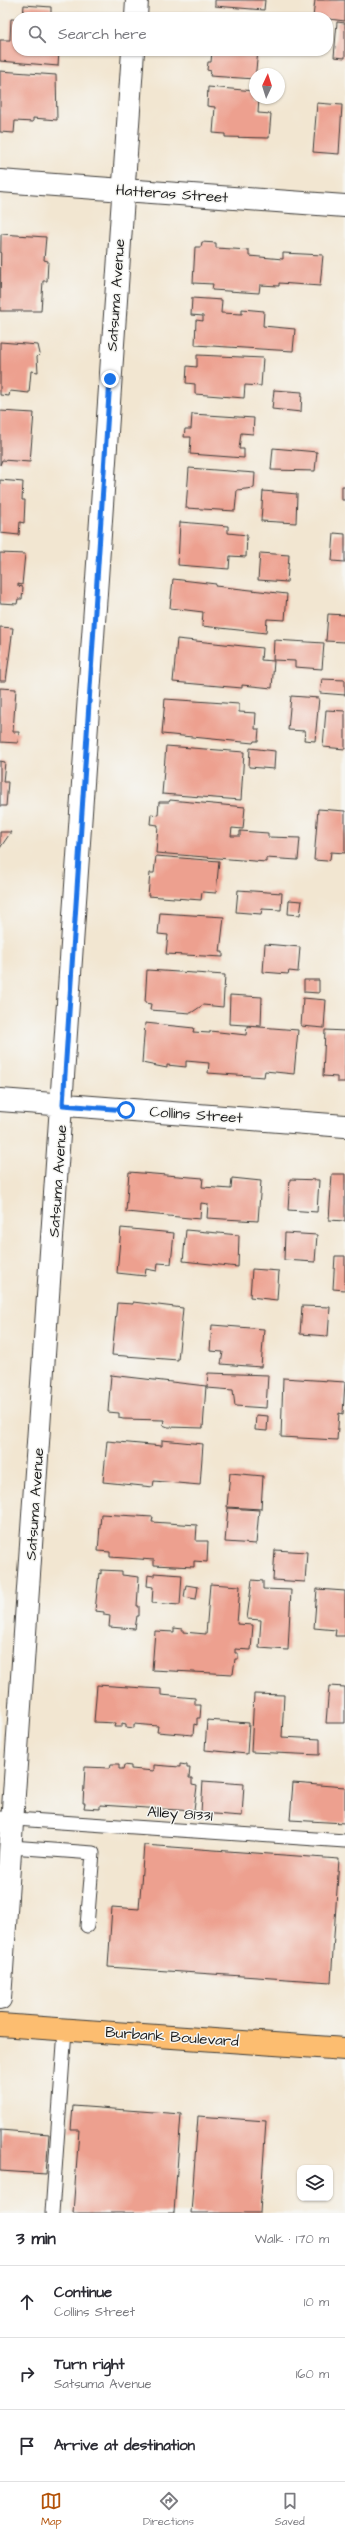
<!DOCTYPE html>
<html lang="en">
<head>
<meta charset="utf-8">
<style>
	:root { --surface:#fff; --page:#f7f7f7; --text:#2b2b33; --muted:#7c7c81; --line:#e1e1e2; --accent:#b45309 }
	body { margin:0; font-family:"Architects Daughter",sans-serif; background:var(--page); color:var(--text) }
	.controls { position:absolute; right:12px; bottom:12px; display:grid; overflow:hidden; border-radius:8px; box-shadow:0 1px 3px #0004 }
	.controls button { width:36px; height:36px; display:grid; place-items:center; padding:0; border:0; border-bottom:1px solid var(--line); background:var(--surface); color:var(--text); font:20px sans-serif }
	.compass { position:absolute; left:249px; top:68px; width:36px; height:36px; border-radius:50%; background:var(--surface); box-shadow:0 1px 3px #0004; rotate:4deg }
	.stop { position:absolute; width:12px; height:12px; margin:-9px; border:3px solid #1a73e8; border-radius:50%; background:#fff }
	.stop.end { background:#1a73e8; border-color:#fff; box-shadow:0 1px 4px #0008 }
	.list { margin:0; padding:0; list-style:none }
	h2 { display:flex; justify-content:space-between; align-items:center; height:52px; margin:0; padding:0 16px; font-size:17px }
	h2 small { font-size:13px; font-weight:400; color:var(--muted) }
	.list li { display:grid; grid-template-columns:26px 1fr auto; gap:12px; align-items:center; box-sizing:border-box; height:72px; padding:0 16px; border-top:1px solid var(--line) }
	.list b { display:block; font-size:15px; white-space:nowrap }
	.list p { margin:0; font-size:13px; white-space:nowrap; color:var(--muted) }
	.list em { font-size:13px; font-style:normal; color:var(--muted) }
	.icon { flex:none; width:22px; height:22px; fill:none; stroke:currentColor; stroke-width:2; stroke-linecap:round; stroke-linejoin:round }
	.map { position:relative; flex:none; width:345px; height:2213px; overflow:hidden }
	.search { position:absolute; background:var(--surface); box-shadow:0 1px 3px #0004; left:12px; right:12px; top:12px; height:44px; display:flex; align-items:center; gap:10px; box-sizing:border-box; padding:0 14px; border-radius:16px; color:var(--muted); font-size:15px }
	.sheet { height:268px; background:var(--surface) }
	nav { display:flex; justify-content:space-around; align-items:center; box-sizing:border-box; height:56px; border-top:1px solid var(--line); background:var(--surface); font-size:11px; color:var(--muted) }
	nav a { display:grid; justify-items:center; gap:2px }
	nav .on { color:var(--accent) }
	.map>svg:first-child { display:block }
	.building { fill:#eda08f }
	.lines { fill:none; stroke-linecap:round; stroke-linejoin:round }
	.service-casing { stroke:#3c3a37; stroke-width:15 }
	.minor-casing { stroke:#3c3a37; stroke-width:24 }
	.primary-casing { stroke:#3c3a37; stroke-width:24 }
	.service { stroke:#fff; stroke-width:13 }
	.minor { stroke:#fff; stroke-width:22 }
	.primary { stroke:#fcbd6f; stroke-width:22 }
	.route { stroke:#1a73e8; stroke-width:5 }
	.labels { text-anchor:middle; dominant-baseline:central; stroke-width:3; stroke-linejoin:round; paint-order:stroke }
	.street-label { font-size:15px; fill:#1c1c1c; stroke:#f6f6f2 }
</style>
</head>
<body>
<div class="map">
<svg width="345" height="2213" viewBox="0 0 345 2213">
	<rect width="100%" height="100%" fill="#f6f6f2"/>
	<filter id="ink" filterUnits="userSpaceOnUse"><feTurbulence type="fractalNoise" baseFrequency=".025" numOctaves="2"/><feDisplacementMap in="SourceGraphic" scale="8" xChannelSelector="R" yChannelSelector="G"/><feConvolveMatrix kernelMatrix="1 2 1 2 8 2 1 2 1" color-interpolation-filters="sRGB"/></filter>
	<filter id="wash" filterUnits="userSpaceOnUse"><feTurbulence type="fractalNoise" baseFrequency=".012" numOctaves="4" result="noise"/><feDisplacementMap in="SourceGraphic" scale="16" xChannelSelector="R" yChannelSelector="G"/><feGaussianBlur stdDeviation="0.9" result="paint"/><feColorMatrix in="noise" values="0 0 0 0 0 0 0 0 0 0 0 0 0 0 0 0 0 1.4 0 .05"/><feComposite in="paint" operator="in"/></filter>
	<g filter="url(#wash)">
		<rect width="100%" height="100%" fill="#f2e6d1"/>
		<g id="blocks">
			<path class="building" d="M215,0H265L264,10L215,6Z
				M315,0H345V21L313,17Z
				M24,5L51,7V17H23Z
				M11,19H17V51H59L58,66L0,61V40H10Z
				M337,22L345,23V58L334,57Z
				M212,51H258L255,79L210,76L211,71L207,70L208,62H211Z
				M0,71L56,75L57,120L33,118V122L15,121L14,133L0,132Z
				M208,87L255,91V98H259L258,113L271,114L269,138L225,137V134L213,133L215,107L207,106Z
				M317,103L342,105L339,154L313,152Z
				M1,234L46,237L44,260L48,261L47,281H43L41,311H0Z
				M202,242L216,243V248L249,250V256L283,259V253L323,255L320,286L279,283V286L260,285L259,293L212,290L213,284L193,283L195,247H201Z
				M192,298L222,300L221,313L242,314V309L264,311L263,326L295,329L293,351L195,345L196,320L203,321V316L191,315Z
				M0,342L38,345L40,354L37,357L38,372L31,371L29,393L10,391L9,396L0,395Z
				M197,355L263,358L261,386L245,385L244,398L195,394V384L186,383L187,366L197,367Z
				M274,390L302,392L301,412L272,409Z
				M0,411L34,413L30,462L2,460L0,465Z
				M192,414L254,418L253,434L241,433L239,449H244V458L190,454L191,437H184L185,429H191Z
				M273,448L317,452L315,471L271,470Z
				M189,468L255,473L254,488L237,490L235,511L186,508Z
				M0,480L23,482L22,500H25L24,523L20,522L19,535L0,533Z
				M342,486H345V500H342Z
				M263,491L297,494L296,523L261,521Z
				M180,522L228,526V533L247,535L246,557L230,556L229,569L178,565Z
				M334,533L345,534V562L332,561Z
				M0,553L25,554L22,585L18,584V586L23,587L22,599H18L17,604L0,603Z
				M260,553L289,555L287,582L258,580Z
				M173,579L216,584L215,586L287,594L285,620L267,619L266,633L202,626L203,612L170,608Z
				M328,614L345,615V642L326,641Z
				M0,627L13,628L6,681H0Z
				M177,639L262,648L261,660L274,661L272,688L242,685V688L173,682Z
				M274,640L324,643L322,669L295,667V661L273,660Z
				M322,679L345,680V695L320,693Z
				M0,688L16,689L13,732H19L18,743L0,742Z
				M291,696L319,698L315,741L304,740L305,731L288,730Z
				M165,699L239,704V712L256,713L255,729H259L258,741H254L253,743L162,734Z
				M326,710L345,711V749L323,747Z
				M166,746L244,752L241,800L162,794Z
				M250,748L275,751L274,769L249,767Z
				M0,761L5,762L3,782H8L6,806H0Z
				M170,800L245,807L243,829L232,828L231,836H240V831L268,833V837L300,838L298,860L266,858V862L156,853L158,825L150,824L151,814L158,815L159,802H169Z
				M318,809L345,811V853L331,852L330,859L327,861L314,860Z
				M0,832H11L0,848Z
				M156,856L219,861L216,893L202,892L201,900L148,896L150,873H154Z
				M238,890L282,893L281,910L262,909L261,914L236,912Z
				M289,900L302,901L300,915L288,914Z
				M160,913L224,917L220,952H223V957L166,954L168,935L158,934Z
				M265,944L300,947L298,972L289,971L288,974L263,972Z
				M147,970L225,975L223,1007L203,1005L191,1013L150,1010L151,1004L145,1003Z
				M304,980H319V993L304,992Z
				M230,995L262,997L261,1026L229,1024Z
				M303,998L326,1000L324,1028L301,1026Z
				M145,1023L194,1028L193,1032L210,1033V1031L246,1035L247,1026L298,1030L294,1074L265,1071L264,1077L208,1073L209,1063L186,1061V1067L167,1065V1068L142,1063Z
				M325,1030L345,1031V1082H337V1077L323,1076Z
				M129,1172L203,1178L202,1187L231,1189L232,1178L261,1181L258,1221L207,1218L208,1204L201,1203L200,1219L126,1212Z
				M332,1174H345V1221L329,1220Z
				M290,1179L319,1180L317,1212L288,1210Z
				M121,1228L174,1233L171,1264L158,1263L157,1271L146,1269L145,1276L117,1273Z
				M186,1230L239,1235L238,1267L183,1261Z
				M285,1233L317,1235L315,1262L284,1260Z
				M335,1256H345V1290L333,1289Z
				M252,1269L279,1271L277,1300L250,1297Z
				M133,1302L183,1308L178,1360L112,1355L117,1303L133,1304Z
				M302,1306L330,1307L328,1336L300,1334Z
				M212,1325L264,1329L261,1367L221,1364L223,1352L210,1351Z
				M208,1373L268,1375L266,1408L235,1406L233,1390L207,1388Z
				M111,1375L206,1386L203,1428L168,1427L163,1425L164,1420L123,1419L119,1418V1413L108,1412Z
				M283,1378L345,1382L343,1414L339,1413L337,1440L281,1437Z
				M256,1415L268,1416L267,1431L255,1430Z
				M162,1440L203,1444L200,1485L154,1481L153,1487L103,1482L107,1441L162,1446Z
				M230,1473L263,1476L261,1509L227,1507Z
				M228,1508L259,1510L256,1544L225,1542Z
				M101,1514L153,1517L152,1522L197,1525L196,1541H208L207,1562L194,1561V1567L154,1565V1560L110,1557V1552L98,1551Z
				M275,1550L307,1552L305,1582L273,1580Z
				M101,1570L122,1571V1575L139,1577L137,1606H139V1616H137L135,1629L109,1627L110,1616L104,1615V1612L95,1611L99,1573L101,1574Z
				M154,1573L182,1575L180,1605L152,1603L153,1587L147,1586L148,1575L154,1576Z
				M252,1580L263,1581V1589L291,1590L288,1650L259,1648L261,1620L247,1619Z
				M210,1584L240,1586L237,1624L253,1625L251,1650L235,1649V1653H238V1659H235L233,1674L152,1670L155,1631L174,1632V1628L183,1629V1632L206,1634Z
				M186,1585L198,1587L196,1599L184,1597Z
				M317,1589L345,1591V1636H335L336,1630L314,1628Z
				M97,1685L161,1689V1695L195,1698V1705H201L200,1718H197V1725L194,1724L193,1735L157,1732L158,1726L134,1724V1728L126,1727V1724L122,1723V1727H114L115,1723L94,1722Z
				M329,1686L345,1687V1723H326Z
				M254,1694L284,1695L282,1737L320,1739V1755L251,1752Z
				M207,1720L249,1723L247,1754L205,1750Z
				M111,1764H119V1769H123L124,1765L131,1766V1769L154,1771V1765L180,1767V1764L187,1765V1768H190L189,1778H192V1785L197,1786L194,1811L100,1805V1809L84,1808L85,1803H83L85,1767L110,1768Z
				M203,1781L244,1784L242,1816L201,1813Z
				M293,1783L345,1787V1823L290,1820Z
				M144,1845L339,1859L331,1982L108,1967L112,1907L139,1909Z
				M73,2106L181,2114L174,2213H73L79,2130H71Z
				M198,2116L266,2121L260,2213H191Z
				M0,2130L49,2134L46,2174L0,2171Z"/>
		</g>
	</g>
	<g filter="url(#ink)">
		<use href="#blocks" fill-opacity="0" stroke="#3c3a37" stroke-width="1"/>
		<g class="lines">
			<g class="service-casing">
				<path id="service" d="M0,1818L345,1841
					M11,1847L93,1853L87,1926
					M52,2213L65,2030"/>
			</g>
			<g class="minor-casing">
				<path id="minor" d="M136,17L137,0
					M0,181L345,206
					M0,1100L345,1126
					M0,1999L133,51"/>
			</g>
			<g class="primary-casing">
				<path id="primary" d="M0,2025L345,2049"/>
			</g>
			<use href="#service" class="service"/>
			<use href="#minor" class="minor"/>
			<use href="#primary" class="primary"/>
		</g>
	</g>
	<g class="lines" filter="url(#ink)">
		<path class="route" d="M110,379L63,1105L126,1110"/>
	</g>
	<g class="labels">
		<g class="street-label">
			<text transform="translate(172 194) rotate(4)">Hatteras Street</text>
			<text transform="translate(116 295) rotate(-86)">Satsuma Avenue</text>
			<text transform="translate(196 1115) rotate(4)">Collins Street</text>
			<text transform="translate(58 1181) rotate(-86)">Satsuma Avenue</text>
			<text transform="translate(35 1504) rotate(-86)">Satsuma Avenue</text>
			<text transform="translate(180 1814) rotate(4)">Alley 81331</text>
			<text transform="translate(172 2037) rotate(4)">Burbank Boulevard</text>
		</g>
	</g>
</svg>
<div class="controls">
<button><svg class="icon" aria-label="layers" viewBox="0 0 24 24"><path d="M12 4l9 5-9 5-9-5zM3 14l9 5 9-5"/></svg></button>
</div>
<svg class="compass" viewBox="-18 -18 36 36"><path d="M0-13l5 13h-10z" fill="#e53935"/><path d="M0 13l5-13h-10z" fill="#7c7c81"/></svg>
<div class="stop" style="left:126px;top:1110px"></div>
<div class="stop end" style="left:110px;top:379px"></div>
<div class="search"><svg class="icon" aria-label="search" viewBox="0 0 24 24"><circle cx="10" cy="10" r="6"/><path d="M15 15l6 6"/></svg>Search here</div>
</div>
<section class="sheet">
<h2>3 min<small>Walk · 170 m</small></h2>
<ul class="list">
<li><svg class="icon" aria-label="ahead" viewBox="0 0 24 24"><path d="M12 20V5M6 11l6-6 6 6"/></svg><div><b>Continue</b><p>Collins Street</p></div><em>10 m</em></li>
<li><svg class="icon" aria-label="right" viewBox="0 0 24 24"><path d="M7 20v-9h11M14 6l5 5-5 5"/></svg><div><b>Turn right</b><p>Satsuma Avenue</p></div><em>160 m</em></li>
<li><svg class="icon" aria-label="arrive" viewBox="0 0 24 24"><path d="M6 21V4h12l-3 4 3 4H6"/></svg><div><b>Arrive at destination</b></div></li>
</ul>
</section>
<nav>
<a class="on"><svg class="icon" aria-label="map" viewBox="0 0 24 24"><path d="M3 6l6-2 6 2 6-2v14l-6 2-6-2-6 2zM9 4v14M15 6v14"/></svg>Map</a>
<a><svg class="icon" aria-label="directions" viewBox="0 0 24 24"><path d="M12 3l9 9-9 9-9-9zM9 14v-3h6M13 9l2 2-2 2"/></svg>Directions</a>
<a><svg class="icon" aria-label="saved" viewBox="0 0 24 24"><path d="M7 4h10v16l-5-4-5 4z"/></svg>Saved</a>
</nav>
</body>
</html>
